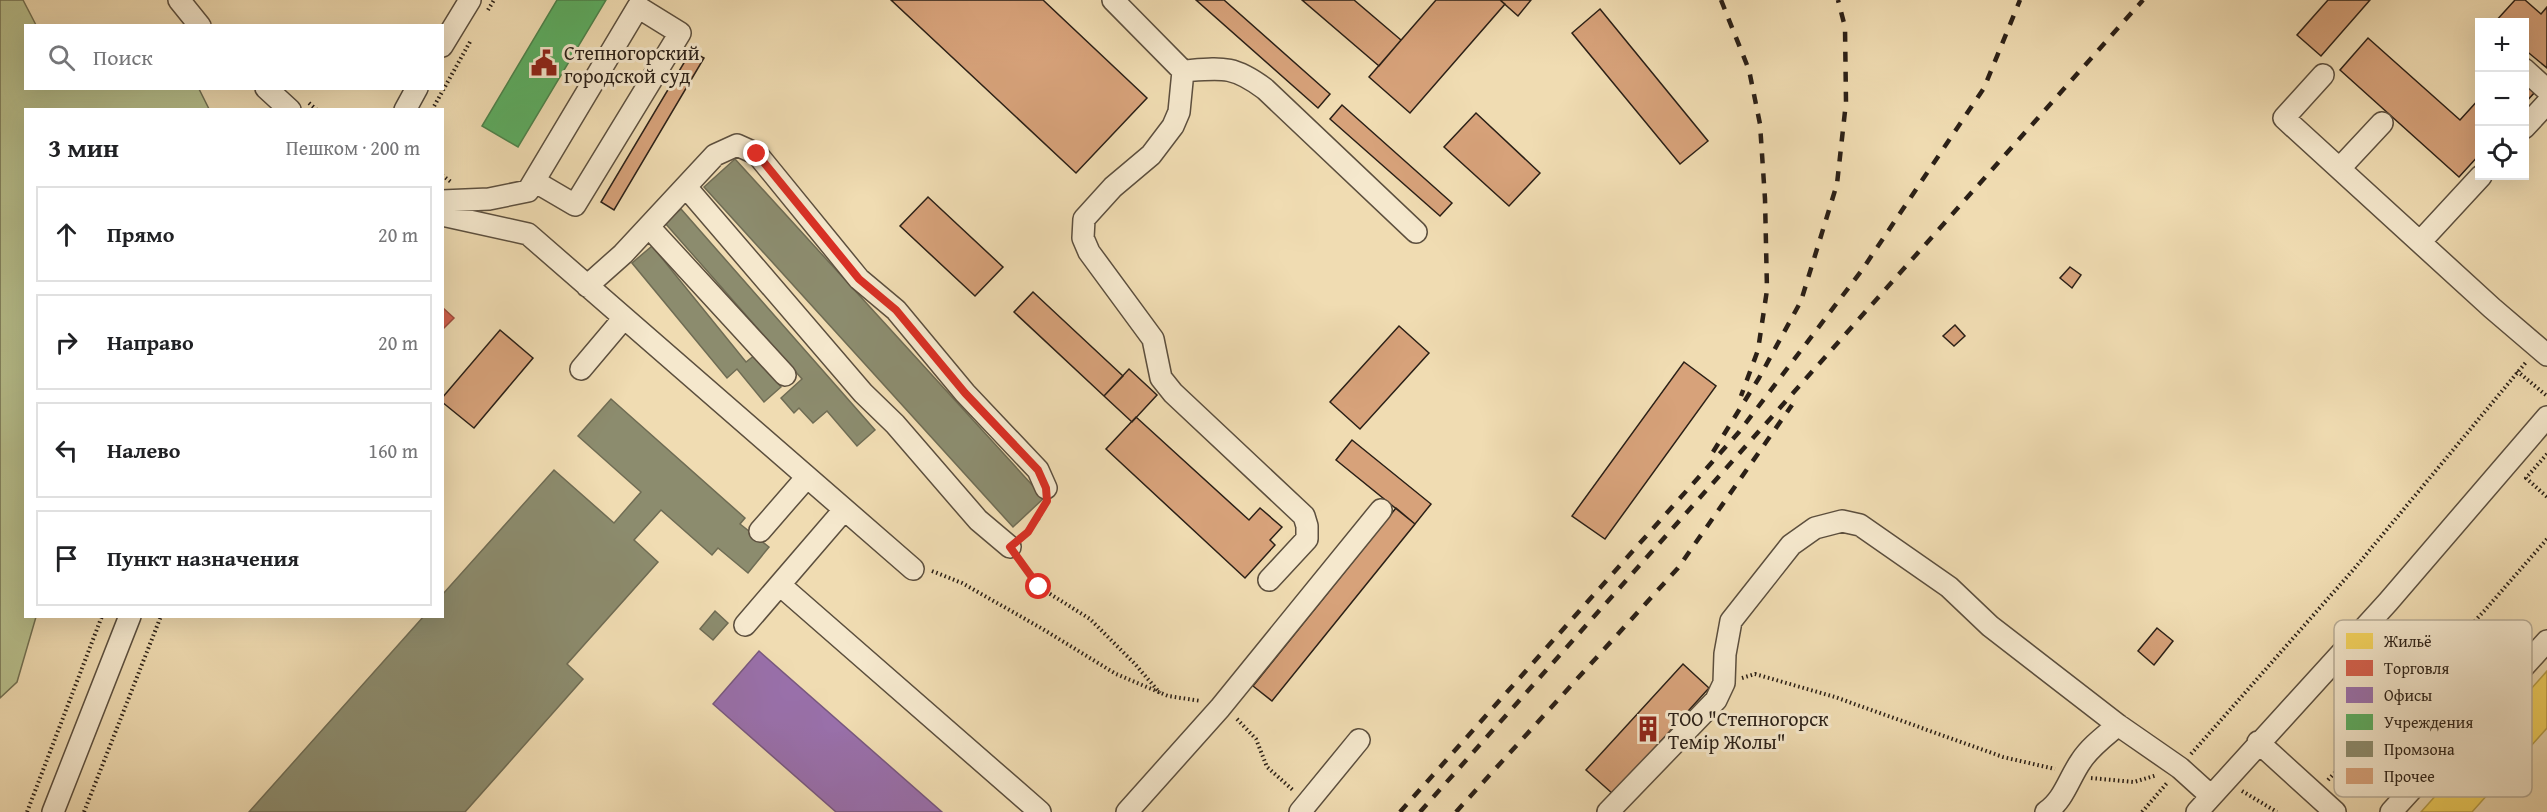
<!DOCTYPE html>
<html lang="ru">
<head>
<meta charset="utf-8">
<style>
	:root { --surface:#fff; --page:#f2f2f2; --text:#202124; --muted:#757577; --line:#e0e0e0 }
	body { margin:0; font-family:"Gentium Book Plus",serif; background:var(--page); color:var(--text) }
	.controls { position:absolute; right:18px; top:18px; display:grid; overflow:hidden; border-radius:0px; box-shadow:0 6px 24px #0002 }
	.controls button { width:54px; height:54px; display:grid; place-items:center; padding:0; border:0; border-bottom:2px solid var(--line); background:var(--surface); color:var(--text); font:30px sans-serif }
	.stop { position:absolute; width:18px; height:18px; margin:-14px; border:4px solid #d93025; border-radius:50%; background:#fff }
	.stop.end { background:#d93025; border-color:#fff; box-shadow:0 2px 6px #0008 }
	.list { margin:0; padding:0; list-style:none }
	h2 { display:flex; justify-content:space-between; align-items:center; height:78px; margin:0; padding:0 24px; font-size:26px }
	h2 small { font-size:20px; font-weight:400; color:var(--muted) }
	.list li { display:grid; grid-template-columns:39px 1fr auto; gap:18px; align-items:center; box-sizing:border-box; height:96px; margin:0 12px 12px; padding:0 12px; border:2px solid var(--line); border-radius:0px }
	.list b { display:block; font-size:22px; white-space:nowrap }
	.list em { font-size:20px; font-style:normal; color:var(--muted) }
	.icon { flex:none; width:33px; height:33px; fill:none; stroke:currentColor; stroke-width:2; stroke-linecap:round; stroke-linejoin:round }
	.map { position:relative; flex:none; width:2547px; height:812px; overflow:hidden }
	.search { position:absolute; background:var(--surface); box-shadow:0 6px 24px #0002; left:24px; top:24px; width:420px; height:66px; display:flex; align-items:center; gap:15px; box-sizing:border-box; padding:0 21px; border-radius:0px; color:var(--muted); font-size:22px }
	.panel { position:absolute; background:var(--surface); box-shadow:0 6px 24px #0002; left:24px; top:108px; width:420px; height:510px; border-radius:0px }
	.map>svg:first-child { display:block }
	.green { fill:#b8c08d; stroke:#727052; stroke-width:1.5 }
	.homes { fill:#f6d55c; stroke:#b99f47; stroke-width:1.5 }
	.shops { fill:#d6604d; stroke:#a34d3d; stroke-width:1.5 }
	.offices { fill:#9970ab; stroke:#78587f; stroke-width:1.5 }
	.public { fill:#5aae61; stroke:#4c834b; stroke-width:1.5 }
	.industry { fill:#8c8c6e; stroke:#6f6c54; stroke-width:1.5 }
	.building { fill:#d7a27a; stroke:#2b2017; stroke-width:1.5 }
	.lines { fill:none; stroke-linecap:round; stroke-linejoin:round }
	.minor-casing { stroke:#5c4f3e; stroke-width:24 }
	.path { stroke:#2b2017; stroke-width:4; stroke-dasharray:1.5 3; stroke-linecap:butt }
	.minor { stroke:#f5e8cd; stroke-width:21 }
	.rail { stroke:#2b2017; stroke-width:4.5; stroke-dasharray:10 10; stroke-linecap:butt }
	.route { stroke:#d93025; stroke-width:8 }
	.labels { text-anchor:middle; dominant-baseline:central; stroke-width:6; stroke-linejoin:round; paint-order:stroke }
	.poi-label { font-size:20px; fill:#2b2017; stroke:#f5e8cd; text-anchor:start }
	.key { fill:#f5e8cd; stroke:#b8ac96; stroke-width:1.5 }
	.key-label { font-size:16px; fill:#2b2017 }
</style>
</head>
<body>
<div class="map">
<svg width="2547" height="812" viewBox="0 0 2547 812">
	<rect width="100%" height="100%" fill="#f0dcb2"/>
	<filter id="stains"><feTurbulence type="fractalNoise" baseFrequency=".00333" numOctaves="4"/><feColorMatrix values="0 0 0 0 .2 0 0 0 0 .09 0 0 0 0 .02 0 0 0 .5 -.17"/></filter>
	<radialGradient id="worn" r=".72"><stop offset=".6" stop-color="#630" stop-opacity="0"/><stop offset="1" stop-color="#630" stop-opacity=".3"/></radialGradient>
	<path class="green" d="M0,0H23L36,25L26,26V88L199,89L209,109L26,110V616L36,617L17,682L0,698Z"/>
	<path class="homes" d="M2547,671V728L2472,812H2421Z"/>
	<path class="shops" d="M442,307L454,318L442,330Z"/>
	<path class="offices" d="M759,651L942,812H836L713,704Z"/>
	<path class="public" d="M557,0H606L518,147L482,126Z"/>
	<path class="industry" d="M735,159L1044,498L1013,527L704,187Z
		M681,209L875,430L857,446L827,411L813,423L799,408L794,413L781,398L802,379L665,223Z
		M652,246L746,362L755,355L781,387L764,402L737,369L727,378L632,263Z
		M611,399L745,518L740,524L769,547L748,573L718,548L712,555L661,510L634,540L658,562L567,664L583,679L465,812H249L424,616H442V595L554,470L614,523L641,492L578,436Z
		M715,611L728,623L713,640L700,629Z"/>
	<path class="building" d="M891,0H1043L1147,98L1076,173Z
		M1196,0H1224L1330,94L1318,108Z
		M1302,0H1354L1401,40L1379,66Z
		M1436,0H1500L1505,4L1410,113L1369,77Z
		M1500,0H1531L1518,16Z
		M2328,0H2370L2321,56L2297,35Z
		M2515,0H2525L2541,14L2547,7V68L2524,49V22H2495Z
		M1600,9L1708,141L1680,164L1572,33Z
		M2368,38L2460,120L2480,98V154L2459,177L2340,70Z
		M691,51L704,58L614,210L601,202Z
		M2524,83L2535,92L2524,104Z
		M1342,105L1452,203L1440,216L1330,119Z
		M1476,113L1540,173L1509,206L1444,147Z
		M928,197L1003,267L975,296L900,226Z
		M2070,267L2081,275L2072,288L2060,278Z
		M1033,292L1123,376L1104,396L1014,312Z
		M1955,325L1965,336L1954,346L1943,336Z
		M1399,326L1429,353L1360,429L1330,402Z
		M500,330L533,358L474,428L442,402V398Z
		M1684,362L1716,386L1605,539L1572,516Z
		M1129,369L1157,395L1132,422L1104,396Z
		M1136,417L1249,520L1260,508L1282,527L1270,540L1275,545L1245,578L1106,449Z
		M1352,440L1431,504L1415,524L1336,460Z
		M1396,508L1415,524L1272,701L1253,686Z
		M2157,628L2173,641L2154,665L2138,651Z
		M1683,664L1709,688L1613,794L1586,770Z"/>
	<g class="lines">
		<g class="minor-casing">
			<path id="minor" d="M179,0L200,26
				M1113,0L1183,71C1222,68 1233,65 1265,89L1416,232
				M442,46L470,0
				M2524,69L2547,90
				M1183,71L1179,112L1173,126L1151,155L1113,187L1084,219L1083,238L1089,252L1153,339L1161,378L1173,393L1304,516L1307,526V539L1269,580
				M2323,75L2284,118L2492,308L2547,355
				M266,88L290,110
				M405,110L417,88
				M2524,128L2547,103
				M2340,168L2382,123
				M686,187L863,393L895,424L978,520L1010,547
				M442,201L489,199L528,191L638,7L680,33L575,205L534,181
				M442,215L528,234L913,569
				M649,227L785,375
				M2420,242L2481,176
				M587,286L623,254L715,155L737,145L757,154L859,279L896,310L965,393L1038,470L1046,488
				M581,369L624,318
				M760,531L807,477
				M780,585L1040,812
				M745,625L844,510
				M2258,742L2335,812
				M53,812L130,616
				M1127,812L1220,708L1381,510
				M1300,812L1359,740
				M1608,812L1716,700L1724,683L1725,654L1731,621L1791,545L1815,528L1842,521L1860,525L1949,587L1990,626L2118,725L2180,768L2211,796
				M2046,812C2064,800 2069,778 2081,761C2090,747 2105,736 2118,725
				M2197,812L2388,602L2547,417
				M2391,812L2547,641"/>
		</g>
		<path class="path" d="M488,10L494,0
			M309,103L317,110
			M432,110L471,40
			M442,175L451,182
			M2517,371L2547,396
			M2547,454L2526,478L2547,497
			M1023,536L1039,518L1044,506
			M1020,561L1039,587L1090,619L1134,663L1160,693
			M932,571L962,583L1041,628L1116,674L1168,696L1201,701
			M1742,678L1755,674L1835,697L2003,757L2055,769
			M1237,719L1256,739L1267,767L1294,791
			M2191,754L2354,569L2527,361
			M2091,778L2134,782L2157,775
			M2328,780L2485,610L2547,539
			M2242,791L2277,812
			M27,812L102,616
			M84,812L161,616
			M2142,812L2167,783"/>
		<use href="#minor" class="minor"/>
		<path class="rail" d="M1721,0L1749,70L1760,124L1765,199L1767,290L1758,350L1741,396
			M1713,452L1759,378L1801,301L1837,184L1846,102L1845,27L1838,0
			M1400,812L1739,432L1862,270L1984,88L2020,0
			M1420,812L2143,0
			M1456,812L1678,568L1792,405"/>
	</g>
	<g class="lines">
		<path class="route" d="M757,154L859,279L896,310L965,393L1038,470L1046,488L1047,501L1028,532L1010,547L1039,587"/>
	</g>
	<defs>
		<g id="civic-bare" transform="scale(2.07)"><path d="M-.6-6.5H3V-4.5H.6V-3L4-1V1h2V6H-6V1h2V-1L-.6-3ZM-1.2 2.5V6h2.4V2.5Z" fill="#8f2418" stroke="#f5e8cd" stroke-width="2.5" paint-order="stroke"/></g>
		<g id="building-bare" transform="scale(2.07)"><path d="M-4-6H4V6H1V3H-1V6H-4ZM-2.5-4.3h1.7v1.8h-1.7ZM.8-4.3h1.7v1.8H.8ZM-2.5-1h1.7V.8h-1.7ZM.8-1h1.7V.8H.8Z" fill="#8f2418" stroke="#f5e8cd" stroke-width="2.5" paint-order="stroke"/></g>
	</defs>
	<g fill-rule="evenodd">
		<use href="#civic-bare" x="544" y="63"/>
		<use href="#building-bare" x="1648" y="729"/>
	</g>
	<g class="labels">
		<g class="poi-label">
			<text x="564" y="52">Степногорский<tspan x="564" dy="23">городской суд</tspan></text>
			<text x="1668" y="718">ТОО "Степногорск<tspan x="1668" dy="23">Темiр Жолы"</tspan></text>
		</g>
	</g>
	<rect x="2334" y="620" width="198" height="177" rx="9" class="key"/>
	<rect x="2346" y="633" width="27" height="16" fill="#f6d55c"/>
	<rect x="2346" y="660" width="27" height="16" fill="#d6604d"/>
	<rect x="2346" y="687" width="27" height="16" fill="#9970ab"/>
	<rect x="2346" y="714" width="27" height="16" fill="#5aae61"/>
	<rect x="2346" y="741" width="27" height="16" fill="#8c8c6e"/>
	<rect x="2346" y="768" width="27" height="16" fill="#d7a27a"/>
	<g class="key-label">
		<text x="2384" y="647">Жильё</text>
		<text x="2384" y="674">Торговля</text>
		<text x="2384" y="701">Офисы</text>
		<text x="2384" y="728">Учреждения</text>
		<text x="2384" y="755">Промзона</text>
		<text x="2384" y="782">Прочее</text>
	</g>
	<rect width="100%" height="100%" filter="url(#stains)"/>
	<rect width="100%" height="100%" fill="url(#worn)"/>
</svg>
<div class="controls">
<button>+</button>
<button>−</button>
<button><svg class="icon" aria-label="locate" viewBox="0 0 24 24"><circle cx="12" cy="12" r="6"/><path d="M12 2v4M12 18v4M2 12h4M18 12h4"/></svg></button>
</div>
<div class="stop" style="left:1039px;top:587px"></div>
<div class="stop end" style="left:757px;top:154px"></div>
<div class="search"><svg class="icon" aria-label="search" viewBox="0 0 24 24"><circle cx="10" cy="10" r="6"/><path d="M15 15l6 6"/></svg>Поиск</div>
<section class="panel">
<h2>3 мин<small>Пешком · 200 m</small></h2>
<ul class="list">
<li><svg class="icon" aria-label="ahead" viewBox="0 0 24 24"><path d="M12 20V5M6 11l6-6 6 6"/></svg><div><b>Прямо</b></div><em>20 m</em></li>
<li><svg class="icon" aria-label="right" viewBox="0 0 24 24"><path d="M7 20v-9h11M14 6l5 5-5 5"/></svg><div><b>Направо</b></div><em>20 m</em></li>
<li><svg class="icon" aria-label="left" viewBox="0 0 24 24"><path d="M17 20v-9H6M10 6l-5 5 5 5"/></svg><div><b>Налево</b></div><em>160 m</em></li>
<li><svg class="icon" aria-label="arrive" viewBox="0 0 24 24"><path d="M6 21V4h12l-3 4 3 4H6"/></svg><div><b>Пункт назначения</b></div></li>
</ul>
</section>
</div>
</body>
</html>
